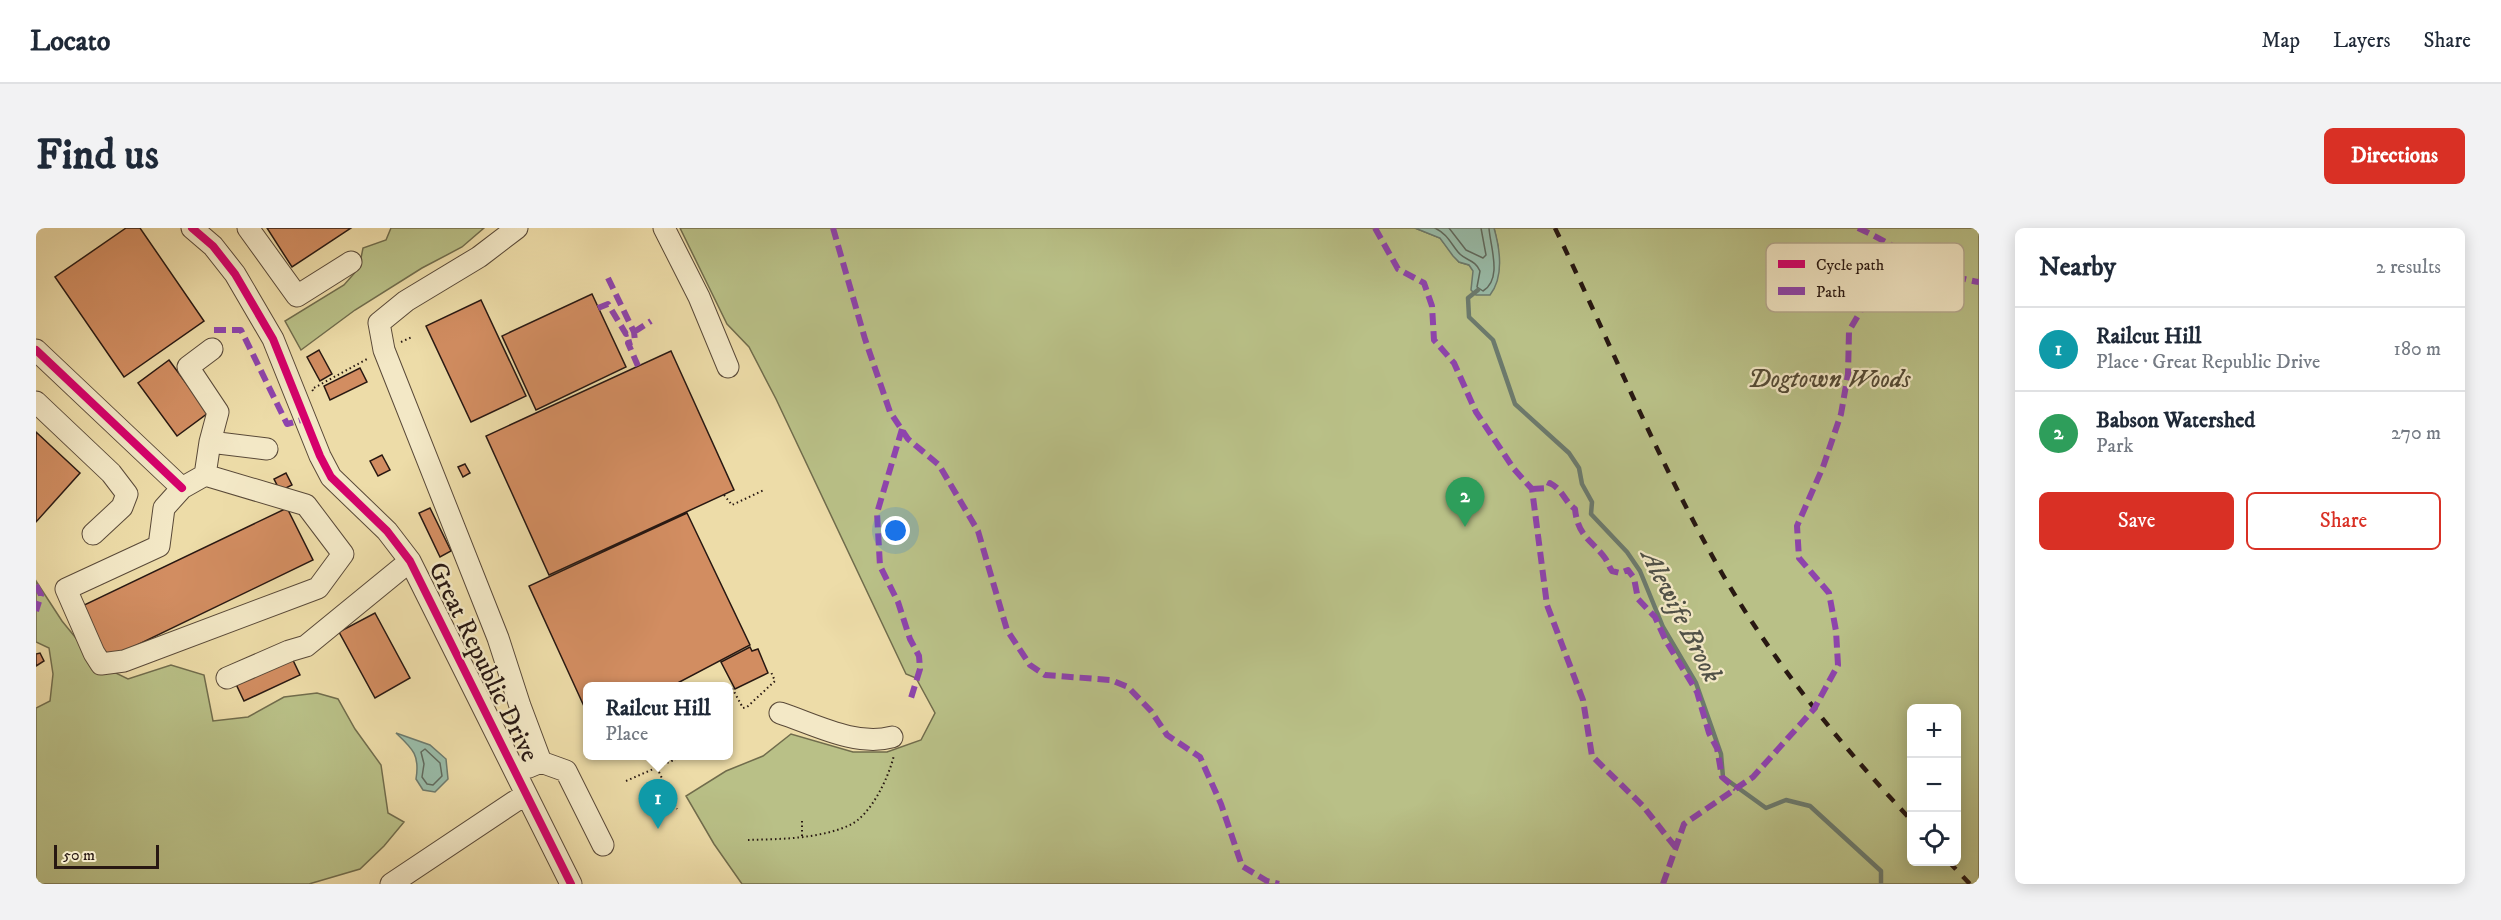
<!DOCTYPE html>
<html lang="en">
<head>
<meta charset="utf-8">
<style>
	:root { --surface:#fff; --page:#f2f2f3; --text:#1f2937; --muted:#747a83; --line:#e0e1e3; --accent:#d93025 }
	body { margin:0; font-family:"IM FELL DW Pica",serif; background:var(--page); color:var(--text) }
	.controls { position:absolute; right:18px; bottom:18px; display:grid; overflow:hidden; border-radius:9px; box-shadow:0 3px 15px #0003 }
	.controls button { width:54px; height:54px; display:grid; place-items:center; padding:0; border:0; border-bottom:2px solid var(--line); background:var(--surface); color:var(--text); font:30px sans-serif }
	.scale { position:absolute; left:18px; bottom:15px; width:105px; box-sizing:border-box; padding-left:6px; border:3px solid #281812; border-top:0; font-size:16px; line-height:21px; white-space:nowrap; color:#281812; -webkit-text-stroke:4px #f3e8c6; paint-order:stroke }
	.you { position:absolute; left:860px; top:303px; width:21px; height:21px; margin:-15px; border:4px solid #fff; border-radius:50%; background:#1a73e8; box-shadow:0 0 0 9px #1a73e833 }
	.badge { display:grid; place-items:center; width:39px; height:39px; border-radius:50%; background:var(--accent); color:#fff; font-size:20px; font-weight:700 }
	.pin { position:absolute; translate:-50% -50px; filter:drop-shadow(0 2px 3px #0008) }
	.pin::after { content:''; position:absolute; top:32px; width:21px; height:18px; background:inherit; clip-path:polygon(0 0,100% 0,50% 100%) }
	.popup { position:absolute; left:547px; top:454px; width:150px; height:78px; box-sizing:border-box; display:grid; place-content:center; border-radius:9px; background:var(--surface); filter:drop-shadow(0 2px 4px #0005); font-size:20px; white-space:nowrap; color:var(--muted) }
	.popup b { font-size:22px; color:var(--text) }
	.popup::after { content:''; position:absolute; left:50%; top:100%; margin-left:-12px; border:12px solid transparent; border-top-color:var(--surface) }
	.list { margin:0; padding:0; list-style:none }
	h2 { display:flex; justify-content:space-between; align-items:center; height:78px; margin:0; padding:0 24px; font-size:26px }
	h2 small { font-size:20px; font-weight:400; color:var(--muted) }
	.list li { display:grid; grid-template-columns:39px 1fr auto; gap:18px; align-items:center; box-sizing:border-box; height:84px; padding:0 24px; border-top:2px solid var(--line) }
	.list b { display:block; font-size:22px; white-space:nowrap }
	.list p { margin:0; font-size:20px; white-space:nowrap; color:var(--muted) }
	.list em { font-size:20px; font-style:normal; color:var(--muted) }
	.actions { display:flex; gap:12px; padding:18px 24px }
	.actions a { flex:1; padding:14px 0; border:2px solid var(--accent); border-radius:9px; text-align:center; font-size:21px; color:var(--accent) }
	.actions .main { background:var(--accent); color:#fff }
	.icon { flex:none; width:33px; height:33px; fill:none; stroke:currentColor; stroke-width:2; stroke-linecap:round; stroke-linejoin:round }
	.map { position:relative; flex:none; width:1943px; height:656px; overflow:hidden; border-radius:9px }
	header { display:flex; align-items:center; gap:36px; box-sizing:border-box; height:84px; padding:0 30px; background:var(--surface); border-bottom:2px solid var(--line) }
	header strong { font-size:28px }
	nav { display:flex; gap:33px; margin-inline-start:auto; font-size:21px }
	.intro { display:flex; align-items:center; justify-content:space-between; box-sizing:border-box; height:144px; padding:0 36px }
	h1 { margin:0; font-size:42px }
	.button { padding:15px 27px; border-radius:9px; background:var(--accent); color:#fff; font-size:21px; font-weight:700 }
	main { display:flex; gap:36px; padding:0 36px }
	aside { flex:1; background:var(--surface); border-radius:9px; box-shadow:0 3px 15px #0003 }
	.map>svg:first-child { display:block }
	.green { fill:#b9c087; stroke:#706c4c; stroke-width:1.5; fill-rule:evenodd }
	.water { fill:#99bca9; stroke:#6c7a6d; stroke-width:1.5 }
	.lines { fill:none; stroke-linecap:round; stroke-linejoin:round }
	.shore { stroke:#606a5e; stroke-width:1.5 }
	.stream { stroke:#6c7a6d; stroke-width:4.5 }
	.building { fill:#d28d61; stroke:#281812; stroke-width:1.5 }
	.minor-casing { stroke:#594938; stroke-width:23 }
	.path { stroke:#281812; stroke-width:2; stroke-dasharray:1.5 3; stroke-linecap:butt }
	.minor { stroke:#f3e8c6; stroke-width:21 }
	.rail { stroke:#281812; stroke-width:4.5; stroke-dasharray:10 10; stroke-linecap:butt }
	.quiet { stroke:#8e44ad; stroke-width:6; stroke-dasharray:12 6; stroke-linecap:butt }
	.cycleway-casing { stroke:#f3e8c6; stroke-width:11 }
	.cycleway { stroke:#d6006c; stroke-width:8 }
	.labels { text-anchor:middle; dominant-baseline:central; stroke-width:4.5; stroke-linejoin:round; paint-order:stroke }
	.park-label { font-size:26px; font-style:italic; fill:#544a35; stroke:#f3e8c6 }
	.street-label { font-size:26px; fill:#281812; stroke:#f3e8c6 }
	.water-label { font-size:27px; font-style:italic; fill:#505147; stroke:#f3e8c6 }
	.key { fill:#f3e8c6; stroke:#b6aa90; stroke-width:1.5 }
	.key-label { font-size:16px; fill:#281812 }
</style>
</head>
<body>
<header>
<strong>Locato</strong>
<nav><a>Map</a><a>Layers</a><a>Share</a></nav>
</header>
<div class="intro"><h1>Find us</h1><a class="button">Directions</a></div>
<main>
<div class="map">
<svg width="1943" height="656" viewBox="0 0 1943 656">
	<rect width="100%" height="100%" fill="#eddca8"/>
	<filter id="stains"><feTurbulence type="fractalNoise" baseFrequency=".00333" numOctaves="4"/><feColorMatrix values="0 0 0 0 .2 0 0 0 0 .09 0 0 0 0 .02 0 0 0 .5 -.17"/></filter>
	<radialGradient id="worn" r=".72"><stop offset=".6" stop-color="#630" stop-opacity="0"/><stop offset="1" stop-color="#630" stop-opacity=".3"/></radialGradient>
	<path class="green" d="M355,0H448L426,19L386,40L319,82L265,122L249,93L308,57L323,40L327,20L350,12Z
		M644,0H1379L1404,10L1423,34L1433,37L1438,43V49L1463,41L1462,18L1458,0H1943V656H706L678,616L650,568L690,543L727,528L755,506L817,524H851L885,512L899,485L880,450L870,446L740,171L713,119L691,96ZM1876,481H1920V634H1876Z
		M0,353L26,393L61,436L92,451L135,437L168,447L177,493L212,489L248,469L281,465L302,471L319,501L345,537L352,585L368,594L348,618L324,641L273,656H0V480L14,473L17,446L13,420L0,414Z"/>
	<path class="water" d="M1379,0H1458C1464,21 1468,49 1454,67H1440L1435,62L1437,43L1433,37L1423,34L1417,28L1404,10Z
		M360,505L394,517L410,531L412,551L399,564L387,562L380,551C384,527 377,521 360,505Z"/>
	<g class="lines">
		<path class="shore" d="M1399,0C1411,6 1414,14 1422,24C1429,33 1439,31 1444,43L1441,59L1447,63C1467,51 1454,18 1453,0
			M1413,0L1430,22L1447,30L1450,27L1445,0
			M389,521L404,535L406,548L397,557L391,556L386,549L388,536L385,524Z"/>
		<path class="stream" d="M1442,62L1432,70L1433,89L1457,112L1479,176L1533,225L1543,240L1546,256L1556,274L1555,286L1591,324L1604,343L1627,399L1660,455L1685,526L1687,549L1730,580L1750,572L1774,578L1845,643V656"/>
	</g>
	<path class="building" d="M90,0H104L168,93L88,149L19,49Z
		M231,0H315L256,39Z
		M556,66L590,139L500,182L466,108Z
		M445,72L490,168L435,194L390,98Z
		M283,122L296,146L284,153L271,129Z
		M635,123L698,262L513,347L450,208Z
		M133,132L172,185L141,208L102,155Z
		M324,140L331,154L294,172L288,158Z
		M0,204L44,245L0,294Z
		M346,227L354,242L342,248L334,233Z
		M429,236L434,245L427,249L422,239Z
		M250,245L256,257L244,263L238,251Z
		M251,280L277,332L70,432L44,379Z
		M394,280L415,323L404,329L383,285Z
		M651,285L714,417L636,458H552V487L493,358Z
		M339,385L374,450L339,470L303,404Z
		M714,419L716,423L722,421L732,445L699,461L685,434Z
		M4,425L8,433L0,438V426Z
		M255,428L264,447L208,473L199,454Z"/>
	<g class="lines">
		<g class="minor-casing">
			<path id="minor" d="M156,0L177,18L199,46L237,111L284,228L295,249L351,303L374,333L535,656
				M212,0L261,68L315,34
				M481,0L443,29L370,73L343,95L348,122L462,410L484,478L505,534
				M628,0L663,69L692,139
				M0,122L146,260
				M0,174L75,245L91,266L86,279L57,306
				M174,214L182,184L152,139L176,121
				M169,247L270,277L307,326L282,360L88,433L65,436L58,425L30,361L123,318L128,280L146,260Z
				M169,247L174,214L231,221
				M191,450L253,423L270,418L374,333
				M744,485C778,496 820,519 856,509
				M493,539L505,534L530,543L567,617
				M355,656L490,566"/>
		</g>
		<path class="path" d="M365,114L376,109
			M277,163L276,161L333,130
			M688,267L696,277L728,262
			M692,461L696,460L707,480L711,479L739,453L735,444
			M621,540L641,581
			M590,553L647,528
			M766,608V591
			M712,612C745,611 783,611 814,597C835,587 853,549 858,527"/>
		<use href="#minor" class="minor"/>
		<path class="rail" d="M1519,0C1571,108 1616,219 1674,324C1728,423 1799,511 1876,593
			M1913,634L1934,656"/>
		<path class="quiet" d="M797,0L829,111L854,184L872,211L903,237L942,303L971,402L994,437L1009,447L1075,452L1092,459L1115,483L1131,507L1164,529L1185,576L1206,638L1231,653L1243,656
			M1339,0L1362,41L1388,55L1396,78L1398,112L1418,135L1440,184L1478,241L1496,261L1511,377L1547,472L1556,528L1607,578L1640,620
			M1822,0C1862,18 1898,47 1943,54
			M572,50L598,104L599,113L592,115L602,138
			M562,80L572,76L590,106L598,104L615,93
			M178,102H205L251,196L269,191
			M866,201L841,285L844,338L862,374L874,411L883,428L884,441L875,470
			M1496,261L1512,260L1514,255C1528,263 1528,273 1539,281C1542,309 1555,311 1569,330C1572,334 1573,339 1576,343L1584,345L1592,342L1598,350L1602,371L1619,389L1630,413L1661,464L1673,505L1681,520L1686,549L1700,561
			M0,357L5,367L0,383
			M1627,656L1648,596L1717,549L1778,481L1802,437L1800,403L1793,365L1763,330L1761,298L1787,239L1805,186L1812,146L1813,103L1834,67L1857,52L1900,40"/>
		<g class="cycleway-casing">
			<path id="cycleway" d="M156,0L177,18L199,46L237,111L284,228L295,249L351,303L374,333L535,656
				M0,122L146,260"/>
		</g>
		<use href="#cycleway" class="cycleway"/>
	</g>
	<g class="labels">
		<g class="park-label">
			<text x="1793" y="151">Dogtown Woods</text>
		</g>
		<g class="street-label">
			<text transform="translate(447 434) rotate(64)">Great Republic Drive</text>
		</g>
		<g class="water-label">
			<text transform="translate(1645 388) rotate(63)">Alewife Brook</text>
		</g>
	</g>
	<rect x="1730" y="15" width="198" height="69" rx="9" class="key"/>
	<rect x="1742" y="32" width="27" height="8" fill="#d6006c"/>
	<rect x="1742" y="59" width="27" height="8" fill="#8e44ad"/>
	<g class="key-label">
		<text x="1780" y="42">Cycle path</text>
		<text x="1780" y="69">Path</text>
	</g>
	<rect width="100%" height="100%" filter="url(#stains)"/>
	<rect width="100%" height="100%" fill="url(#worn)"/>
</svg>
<div class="controls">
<button>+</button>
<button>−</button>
<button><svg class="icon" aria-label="locate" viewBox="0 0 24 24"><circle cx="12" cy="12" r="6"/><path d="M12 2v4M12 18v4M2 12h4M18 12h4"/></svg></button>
</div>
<div class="scale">50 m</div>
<div class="you"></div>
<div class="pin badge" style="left:622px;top:601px;background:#0f9aa8">1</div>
<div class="popup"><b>Railcut Hill</b>Place</div>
<div class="pin badge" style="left:1429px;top:299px;background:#2e9e5b">2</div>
</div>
<aside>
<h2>Nearby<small>2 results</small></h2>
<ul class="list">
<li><span class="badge" style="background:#0f9aa8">1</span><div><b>Railcut Hill</b><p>Place · Great Republic Drive</p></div><em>180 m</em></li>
<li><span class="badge" style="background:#2e9e5b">2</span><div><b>Babson Watershed</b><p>Park</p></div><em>270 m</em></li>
</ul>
<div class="actions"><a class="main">Save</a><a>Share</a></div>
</aside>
</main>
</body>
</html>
